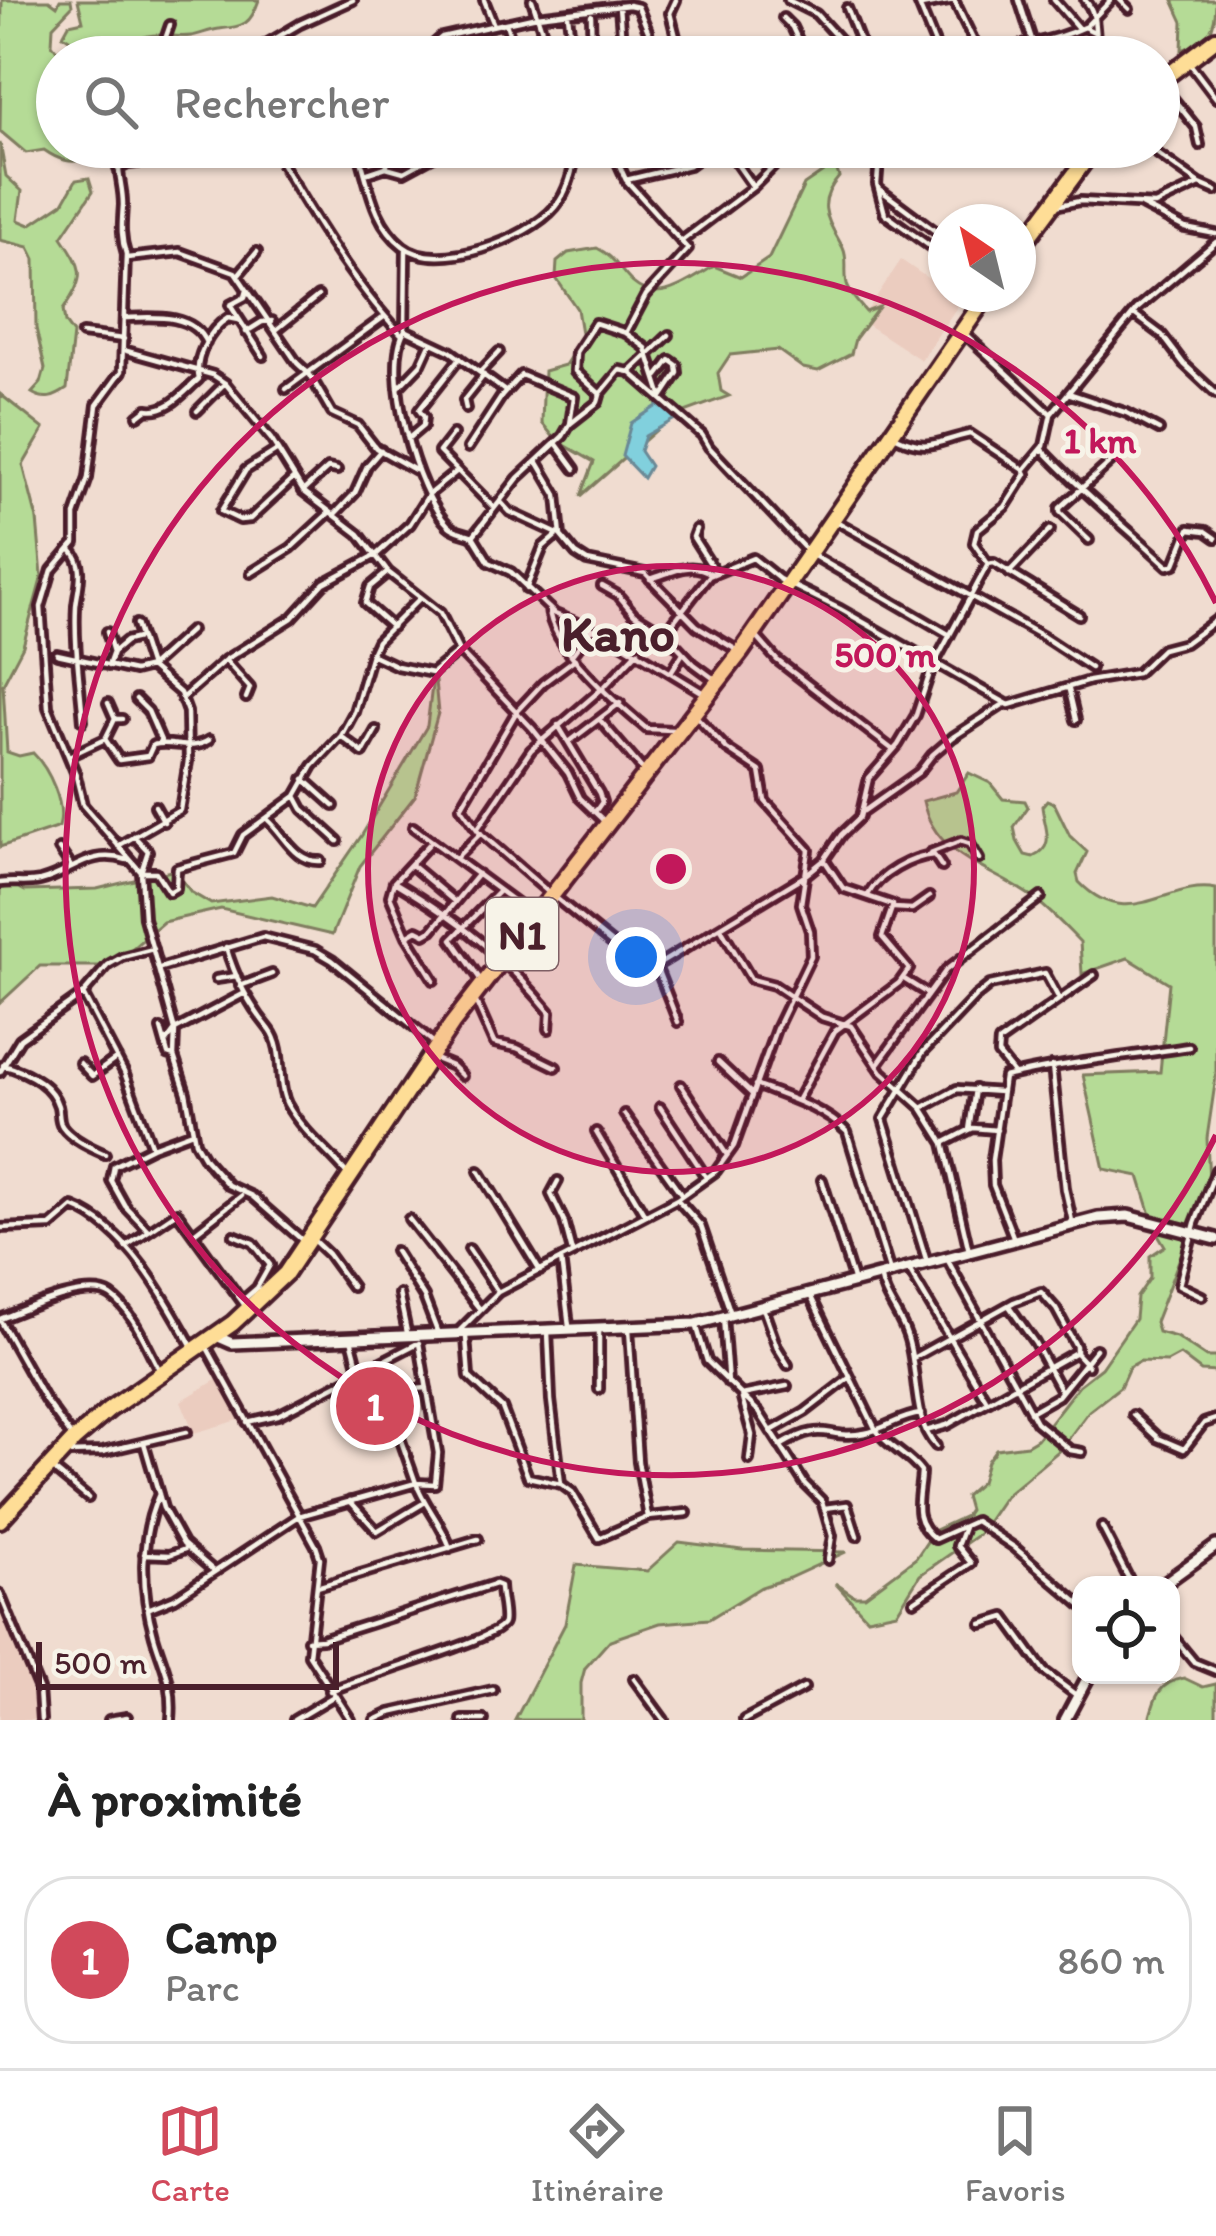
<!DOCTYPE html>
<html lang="fr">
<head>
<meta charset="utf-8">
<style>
	:root { --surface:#fff; --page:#f2f2f2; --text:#222; --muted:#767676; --line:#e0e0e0; --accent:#d1495b }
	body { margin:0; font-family:Itim,sans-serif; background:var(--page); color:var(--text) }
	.controls { position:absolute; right:36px; bottom:36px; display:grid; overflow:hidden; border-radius:24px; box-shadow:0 3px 9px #0004 }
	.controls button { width:108px; height:108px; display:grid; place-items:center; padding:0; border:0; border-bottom:3px solid var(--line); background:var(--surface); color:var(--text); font:60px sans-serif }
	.compass { position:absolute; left:928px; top:204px; width:108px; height:108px; border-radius:50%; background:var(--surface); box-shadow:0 3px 9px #0004; rotate:325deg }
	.scale { position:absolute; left:36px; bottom:30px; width:303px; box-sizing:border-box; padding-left:12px; border:6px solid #4a1f2b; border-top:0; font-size:33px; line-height:42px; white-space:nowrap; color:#4a1f2b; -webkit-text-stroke:9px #f7f3e8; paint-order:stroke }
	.you { position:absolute; left:636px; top:957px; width:42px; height:42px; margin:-30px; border:9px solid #fff; border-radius:50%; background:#1a73e8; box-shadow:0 0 0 18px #1a73e833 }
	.badge { display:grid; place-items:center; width:78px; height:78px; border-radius:50%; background:var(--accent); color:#fff; font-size:39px; font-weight:700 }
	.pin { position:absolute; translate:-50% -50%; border:6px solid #fff; box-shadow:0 3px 12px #0006 }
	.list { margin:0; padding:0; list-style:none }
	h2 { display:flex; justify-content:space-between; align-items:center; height:156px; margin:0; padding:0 48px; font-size:51px }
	h2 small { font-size:39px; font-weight:400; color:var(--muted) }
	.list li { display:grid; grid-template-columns:78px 1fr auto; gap:36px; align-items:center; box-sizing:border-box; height:168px; margin:0 24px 24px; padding:0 24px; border:3px solid var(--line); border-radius:48px }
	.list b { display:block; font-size:45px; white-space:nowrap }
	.list p { margin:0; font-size:39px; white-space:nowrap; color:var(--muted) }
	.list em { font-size:39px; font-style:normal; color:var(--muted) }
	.icon { flex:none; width:66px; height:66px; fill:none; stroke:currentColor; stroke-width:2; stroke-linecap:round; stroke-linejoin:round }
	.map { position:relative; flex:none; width:1216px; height:1720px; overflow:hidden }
	.search { position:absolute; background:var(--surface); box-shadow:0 3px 9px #0004; left:36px; right:36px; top:36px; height:132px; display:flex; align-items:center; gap:30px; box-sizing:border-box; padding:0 42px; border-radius:66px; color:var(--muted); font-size:45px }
	.sheet { height:348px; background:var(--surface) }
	nav { display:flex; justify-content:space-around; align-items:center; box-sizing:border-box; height:168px; border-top:3px solid var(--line); background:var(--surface); font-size:33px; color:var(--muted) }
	nav a { display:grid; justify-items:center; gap:6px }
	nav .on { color:var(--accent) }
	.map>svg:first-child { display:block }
	.built { fill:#ebccbf }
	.green { fill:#b5db96; stroke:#807d60; stroke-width:3 }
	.water { fill:#81d0dd; stroke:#6b8996; stroke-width:3 }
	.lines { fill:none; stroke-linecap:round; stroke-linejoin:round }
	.street-casing { stroke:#4a1f2b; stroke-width:14 }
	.secondary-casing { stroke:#4a1f2b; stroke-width:18 }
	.highway-casing { stroke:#4a1f2b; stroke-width:22 }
	.street { stroke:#f7f3e8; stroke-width:4.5 }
	.secondary { stroke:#f7f3e8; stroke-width:9 }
	.highway { stroke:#fedd96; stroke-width:14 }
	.ring { fill:none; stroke:#c2185b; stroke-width:6 }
	.labels { text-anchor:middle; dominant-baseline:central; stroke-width:10; stroke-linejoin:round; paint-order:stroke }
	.shield { fill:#f7f3e8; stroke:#7e5f64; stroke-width:3 }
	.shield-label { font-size:42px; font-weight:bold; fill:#4a1f2b }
	.quarter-label { font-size:51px; font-weight:bold; fill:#4a1f2b; stroke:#f7f3e8 }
	.centre { fill:#c2185b; stroke:#f7f3e8; stroke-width:6 }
	.ring-label { font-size:36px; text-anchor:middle; font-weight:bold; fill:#c2185b; stroke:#f7f3e8; stroke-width:10; stroke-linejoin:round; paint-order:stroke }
</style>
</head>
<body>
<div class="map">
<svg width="1216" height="1720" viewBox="0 0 1216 1720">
	<rect width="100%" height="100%" fill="#f0dcd0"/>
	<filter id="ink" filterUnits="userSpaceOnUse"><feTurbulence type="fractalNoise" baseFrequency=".00833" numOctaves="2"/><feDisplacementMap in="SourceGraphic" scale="24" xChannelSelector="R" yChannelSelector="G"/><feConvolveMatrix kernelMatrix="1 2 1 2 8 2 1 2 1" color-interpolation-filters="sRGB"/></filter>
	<g filter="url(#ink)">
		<path class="built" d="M901,260L961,301L921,360L866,324L877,309L866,312Z
			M221,1377L242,1419L194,1433L181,1401Z
			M0,1596L13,1626L40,1720H0Z"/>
		<path class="green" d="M2,0H49L57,6L60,0H71L72,6L53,26L52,44L61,56L57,57V147H92L89,158C72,165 58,160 44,150L26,153L0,131Z
			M78,0H259C250,26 244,26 219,29C209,30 200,35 191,36C169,39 156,29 135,41L133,57H77L81,47L63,35L69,24L83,21Z
			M1173,0H1216C1216,28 1210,41 1182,50L1183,22Z
			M0,143L6,176L22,191L18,220L30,225L63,203L76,180L89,178L93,191L62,237C84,270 86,276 63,310L65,323L73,334L67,389C54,398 45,401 32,393L41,383L45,369L36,328L35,259L29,247L0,240Z
			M835,164L839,177C814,205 829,221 843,248C849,260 843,275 848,287C851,296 860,305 866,312L879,307L855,339L851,354L818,371L803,368L778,350L730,355L718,373L721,391L729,396L671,417L581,496L594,462L556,440L542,423L544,371L565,365L582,339L577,309L556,278L557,262L568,253L597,248C614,256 619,270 633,283C659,306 690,280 714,266L741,277L769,258L804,185Z
			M0,394L44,429L23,465L37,519L42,576L23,646L3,684L7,752L19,756L33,753C49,769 66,805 59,827L0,847Z
			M434,670L438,713L415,796L360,866L332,935L221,909L163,922L112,966H40L0,1003V878L25,891L97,889L175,870L191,892L211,904L272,896L312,908L362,835L427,726Z
			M969,773L990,783L1003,799L1025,801L1028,807L1014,827L1017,841L1025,855L1033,857C1057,846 1044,827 1042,806L1047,800L1054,803L1070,836L1087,852L1077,874L1079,882C1129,934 1169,879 1216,889V1077L1207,1138L1209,1183L1155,1322L1158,1332L1176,1337L1206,1357H1216V1372L1201,1371L1180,1355L1167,1362L1140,1361L1129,1367L1120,1387L1089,1411L1061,1449L1005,1496L979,1534L920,1575L897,1612L867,1618L835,1583L854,1596H865L916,1558L935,1530L965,1516L969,1510L965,1496L981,1482L987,1461L996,1449L1027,1445L1037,1439L1079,1385L1101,1368L1135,1319L1137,1297L1150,1278V1256L1165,1246L1156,1231L1139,1176L1104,1169L1083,1075L1160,1072L1169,983L1128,958L1082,974L1080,942C1065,927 1049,909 1032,897C990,867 935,858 923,801L956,792Z
			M387,1363L398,1432L368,1440L361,1432L350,1381Z
			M679,1542L742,1550L846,1552L789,1578L761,1587L709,1619L660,1623L610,1640L585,1668L581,1683V1720H515L565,1624L576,1565L647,1571Z
			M1184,1678L1203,1687L1216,1684V1720H1149C1155,1697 1159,1682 1184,1678Z"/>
		<path class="water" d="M660,404L670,409L675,419L645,436L640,451L650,466L643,478L622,456L631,423Z"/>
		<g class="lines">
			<g class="street-casing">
				<path id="street" d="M484,0L494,25
					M532,0L551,57
					M676,0L670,13L681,57
					M788,0L816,14L855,57
					M917,0L940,56
					M954,0L979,52
					M1019,0L1032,40
					M1054,0L1079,29
					M1085,0C1101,17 1090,38 1102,57
					M1120,0L1129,9
					M619,6L623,57
					M921,6L954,0
					M847,8L866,57
					M568,15L573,57
					M591,15L592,57
					M783,18L792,27L806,57
					M506,23L516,57
					M1086,26L1111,0
					M230,47L233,57
					M129,57L139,51L147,57
					M159,57L170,25
					M244,57L300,24L353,0
					M440,57L435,43L442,37L537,16L629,5L638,7L648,31L651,57
					M494,57L512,53
					M933,57C984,48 1037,49 1084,27L1094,32
					M1191,65L1216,98
					M1163,86L1196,127L1200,145
					M121,147C115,173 123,182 123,205C122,222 120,236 126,254L122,371L97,405L88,478L75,515V543L52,570L41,607L48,707L75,772L83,805L141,872L144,918L175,1030L174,1056L186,1093L195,1142L205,1159L228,1185L252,1196L302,1240
					M357,147C369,182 372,222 403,246C438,274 528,239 555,207C569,191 573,168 577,147
					M611,147L626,180L688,249L646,295L626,333L595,323L576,352L575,371L600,394L620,370L630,372L702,435L709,447L809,553L950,635
					M725,147L753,187
					M880,147L877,184L885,214L946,258
					M1148,147L1200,184
					M882,155L891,147
					M386,167L404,172L441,152
					M118,169L128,164L272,147C309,211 350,280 401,334
					M365,174L386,167L393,147
					M626,180L689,165L714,147
					M879,189L946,239
					M1141,205L1185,228L1216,234
					M1055,206L1080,201L1155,205L1200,184L1216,191
					M683,240L753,187L793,147
					M406,250L405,330C381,369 416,493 448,525C455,532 464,532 473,536L489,562L511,572L555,614L610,636L702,692
					M127,258L180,252L235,272L297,363L310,375L332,413L358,425L376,448L415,470
					M238,275L257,252
					M247,290L245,297L230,305L263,356
					M1134,314L1162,335L1184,364L1216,394
					M124,318C152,317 193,312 206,343
					M276,330L318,296
					M405,330L450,351L505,391
					M246,332L262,322L272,321
					M963,332L1051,414
					M626,333L646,348L662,397
					M82,334L124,339
					M127,351L213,375L225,383L271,439L303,491L359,534L388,572L440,613L459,651L532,728L568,773L580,798L603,820
					M480,372L499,352
					M630,372L669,335
					M658,376L670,360L677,365L678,373L662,397
					M398,388L421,364L431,342
					M286,389L384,317
					M1068,393L1127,413L1159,430
					M466,409L464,400L484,375
					M197,411L225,383
					M138,416L147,409C168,413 184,392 199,379C194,360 208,330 228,318L238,320
					M453,434L439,452L493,507
					M894,436C929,453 937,441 970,434L1024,470L1044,446L1051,414L1137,309L1216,242
					M410,437L423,426L424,417L419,410L460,358
					M556,443L575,469
					M468,448L502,396L521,375L574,397L570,424
					M1042,449C1082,492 1126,527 1168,566L1175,564L1189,529L1206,531L1216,538
					M276,451L246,470L221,511L240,520L250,519L293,479
					M537,461L557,495L561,536L576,554L587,561L645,573L697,626L735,649
					M303,491L328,468L337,470
					M500,501L510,512L558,534L543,547L526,589
					M334,515L355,493L367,466L381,450
					M836,521L1042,636L1091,668
					M696,529L693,537L716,573
					M473,536L518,478L563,436L570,424L598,402L600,395
					M1089,540L1060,512V508L1126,448
					M72,551C86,566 78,587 76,606C74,645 80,682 83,721
					M988,564L974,543L977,530L1005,507L1026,474L1024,470
					M388,572L370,587L365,603L392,627
					M251,573L291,548L330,512
					M1009,573L1050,530
					M650,579C674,572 689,560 712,574
					M602,586L618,595L634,614L665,633L694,664L717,681
					M419,599L377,641L371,654L397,666L432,673L459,651
					M549,608C550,647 617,704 647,729L673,730
					M107,632L113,652L108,666
					M665,633L709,576L753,558L779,579L840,609L1009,705L1089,681L1137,673L1162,649L1185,643L1216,620
					M755,635L777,660L893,750
					M113,652L126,641L138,638
					M57,654L134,671L150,667L191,630
					M371,654L354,712L341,736L363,753L376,730
					M572,655L590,631
					M225,660L250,688L246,698
					M671,672L683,653
					M1069,690L1076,720
					M182,698L225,660L292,618L324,583L376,555L410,524L429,494L456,472
					M136,699L148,711L162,743
					M108,703L115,719
					M600,720L643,770
					M558,725L599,793L602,802L595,812
					M105,739L119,760L148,756L153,745C173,740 190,752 209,740
					M569,742L620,703
					M69,756L105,739L115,719H122
					M304,779L334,806
					M296,796L303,809L338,841
					M155,806L164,822
					M864,811L919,772L932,755L953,737L1004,704
					M268,820C285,835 295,863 321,861
					M413,827L534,916
					M478,828L531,750L604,687L638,651
					M134,836L148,851L141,872H156L169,892L176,888L177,868L234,853L243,835L296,796L313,766L341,736
					M432,841L394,882L390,896L407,936L434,980
					M118,846L180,810L188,761L187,712L180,693L150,667L136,624
					M59,849L70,865
					M930,853L961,841L970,844L979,859
					M456,858L481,833
					M411,865L455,902
					M394,882C458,920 502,954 550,1012L549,1029
					M0,883C13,881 26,884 40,881C73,873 88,848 127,860
					M547,891L478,831L461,807L517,711L543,683L575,659
					M868,895C879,874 911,857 934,855L942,867
					M556,898L637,964L656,966L803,877L824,860L841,835L860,817L869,778L898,745L916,715L931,670L988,564L994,563L1079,615
					M894,908L912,909L929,897
					M722,930L751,979L774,985L822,1017L851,1026L882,1072L922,1108L944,1143L969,1251
					M407,936L417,930L425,934L432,930L478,874
					M226,947C235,978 250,1006 270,1030C285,1050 276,1082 287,1104C303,1133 329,1151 349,1176
					M656,966L678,1022
					M160,968L263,937L315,950L332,960L433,1042
					M216,979L237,976
					M480,979L452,939L498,892
					M904,979L928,994
					M240,986L272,974
					M83,994L124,1072L152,1147L190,1133
					M475,1000L494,1043L517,1048L556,1067
					M161,1029L168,1054L174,1056
					M166,1042L175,1030L245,993
					M435,1059L452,1066L462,1076
					M718,1062L752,1094
					M80,1063L92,1076L117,1058
					M3,1065C24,1071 51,1082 58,1106C60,1114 58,1119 62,1126C71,1139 91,1148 105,1154
					M877,1065L946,970L1041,897
					M1052,1066L1065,1189L1072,1221
					M0,1072L20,1039L83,994L108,965L122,957L153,949
					M1014,1074L998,1054L999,1042L1094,975
					M681,1085L727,1155
					M755,1085C786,1097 824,1108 847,1132L890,1272
					M797,1101L835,1031L899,983L909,969L882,937L893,905L843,888L825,861
					M660,1107L706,1177
					M922,1108L957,1089L1001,1092
					M624,1114L682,1195
					M969,1130L975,1089
					M596,1132L645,1215
					M944,1143L973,1128L997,1130
					M479,1171L540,1271
					M822,1180L854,1282
					M558,1181L551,1194L564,1221L572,1252
					M677,1199L701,1226L730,1311
					M409,1219L479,1308
					M0,1228L51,1226L73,1207C128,1228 167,1301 194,1350
					M148,1230L125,1206L111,1181L114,1166L152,1147
					M194,1233L241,1196
					M234,1235L253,1243L270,1265L257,1288L242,1301
					M311,1238L328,1254L352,1287
					M1014,1239L993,1185L992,1160L1004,1077C1065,1062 1127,1057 1189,1047
					M125,1247L177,1212L246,1307
					M469,1249L498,1292
					M395,1251L424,1297L437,1331
					M946,1257L1036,1422L1070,1450L1082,1452
					M561,1259L569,1326
					M927,1262L883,1119L923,1052L975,997L990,985L1045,973L1059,999
					M908,1268L987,1401
					M880,1275C884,1299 900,1314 907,1336C919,1370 911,1419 936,1446
					M399,1294L408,1337
					M810,1295L876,1430C889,1448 908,1454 921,1472C920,1498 909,1519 935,1539L975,1521L1014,1547L1081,1605
					M1202,1296L1179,1285L1195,1223L1216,1170
					M1009,1306L1035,1343L1061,1391
					M763,1308L777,1347L788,1365
					M723,1317L728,1383
					M0,1319C24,1310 88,1280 111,1296C134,1312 146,1346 159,1369
					M0,1320L45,1400L72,1437
					M696,1324L707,1361L759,1412L805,1484L822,1501L832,1536L828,1560
					M629,1329L638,1462L648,1517
					M460,1330L498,1292L677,1199L716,1171L734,1146L776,1029L811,956L810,931L801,904L809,850L765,801L760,771L727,749L694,714
					M599,1330V1389
					M548,1332L551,1400L561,1484
					M466,1337L469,1377L502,1408L528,1477L561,1484L572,1492L599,1538L648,1517L687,1513
					M351,1339L360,1373
					M419,1343L438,1453L435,1484L416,1483C425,1507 442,1523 450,1548
					M205,1344L316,1546L320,1558L309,1655L351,1720
					M913,1358L1014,1302L1041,1292L1056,1309L1076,1346V1353L1088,1366
					M350,1378L364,1438
					M393,1391L427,1388
					M742,1395L787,1386
					M742,1399L752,1435L749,1460
					M1030,1412L1058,1396L1096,1349
					M1133,1415L1158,1438L1184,1449L1204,1423L1216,1419
					M247,1422L278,1415L416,1344
					M771,1431L805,1412L849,1378
					M926,1431L947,1425L1074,1353
					M144,1443L163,1508L183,1544L214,1571
					M780,1446C827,1418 825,1441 865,1433C885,1429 900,1416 921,1414
					M68,1453L102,1452L187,1432
					M54,1470L88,1498
					M159,1494C139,1538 141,1590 154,1636C164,1670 174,1682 171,1720
					M350,1501L377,1531L422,1504
					M825,1508L847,1505L857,1536
					M1102,1527L1132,1585
					M144,1554L169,1555L185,1549
					M317,1587L478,1539
					M0,1594L39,1689L41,1720
					M914,1601L971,1563L957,1546L964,1527
					M150,1608L175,1598L299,1516L416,1483L399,1435L387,1359
					M982,1624L1005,1617L1044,1671L1076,1695
					M1171,1634L1194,1662L1216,1671
					M308,1640L322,1639L495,1584L500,1586C500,1597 505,1614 503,1623C500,1639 355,1679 330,1691
					M634,1679L664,1720
					M109,1720L127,1717
					M294,1720L334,1696
					M375,1720L390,1713L493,1690
					M462,1720H484
					M744,1720L804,1688"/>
			</g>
			<g class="secondary-casing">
				<path id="secondary" d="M216,1336L232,1343L696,1324L1098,1218L1128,1216L1216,1239
					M1162,1585L1216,1546
					M1065,1720L1089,1675"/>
			</g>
			<g class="highway-casing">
				<path id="highway" d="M1159,82L1216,39
					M1018,251L1095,147
					M0,1520L74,1440L110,1409L233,1323L286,1273L452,1024L741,652L988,294"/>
			</g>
			<use href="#street" class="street"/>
			<use href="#secondary" class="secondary"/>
			<use href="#highway" class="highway"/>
		</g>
	</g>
	<circle cx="671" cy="869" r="303" fill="#c2185b" fill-opacity=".12"/>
	<g class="ring">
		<circle cx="671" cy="869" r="303"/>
		<path d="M1216 1135A606 606 0 1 1 1216 603"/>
	</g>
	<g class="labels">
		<rect class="shield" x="486" y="898" width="72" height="72" rx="9"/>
		<g class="shield-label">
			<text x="522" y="934">N1</text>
		</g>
		<g class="quarter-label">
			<text x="618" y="633">Kano</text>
		</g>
	</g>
	<circle cx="671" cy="869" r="18" class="centre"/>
	<g class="ring-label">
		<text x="1100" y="453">1 km</text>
		<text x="885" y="667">500 m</text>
	</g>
</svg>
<div class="controls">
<button><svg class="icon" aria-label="locate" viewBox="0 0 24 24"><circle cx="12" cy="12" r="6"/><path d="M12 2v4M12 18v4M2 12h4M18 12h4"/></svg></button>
</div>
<svg class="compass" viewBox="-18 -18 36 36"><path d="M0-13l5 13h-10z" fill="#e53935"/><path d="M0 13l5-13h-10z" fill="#767676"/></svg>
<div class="scale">500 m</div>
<div class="you"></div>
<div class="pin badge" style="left:375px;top:1406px">1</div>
<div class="search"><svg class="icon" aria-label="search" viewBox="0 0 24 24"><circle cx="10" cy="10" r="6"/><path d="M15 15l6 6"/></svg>Rechercher</div>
</div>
<section class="sheet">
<h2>À proximité<small></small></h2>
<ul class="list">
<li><span class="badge">1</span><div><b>Camp</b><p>Parc</p></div><em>860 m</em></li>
</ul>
</section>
<nav>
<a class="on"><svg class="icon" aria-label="map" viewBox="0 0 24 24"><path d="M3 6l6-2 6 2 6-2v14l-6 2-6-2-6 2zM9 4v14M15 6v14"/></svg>Carte</a>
<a><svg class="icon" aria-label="directions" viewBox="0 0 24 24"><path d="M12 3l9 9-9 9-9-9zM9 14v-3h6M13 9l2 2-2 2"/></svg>Itinéraire</a>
<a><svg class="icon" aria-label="saved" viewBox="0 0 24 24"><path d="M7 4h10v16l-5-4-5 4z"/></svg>Favoris</a>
</nav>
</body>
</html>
